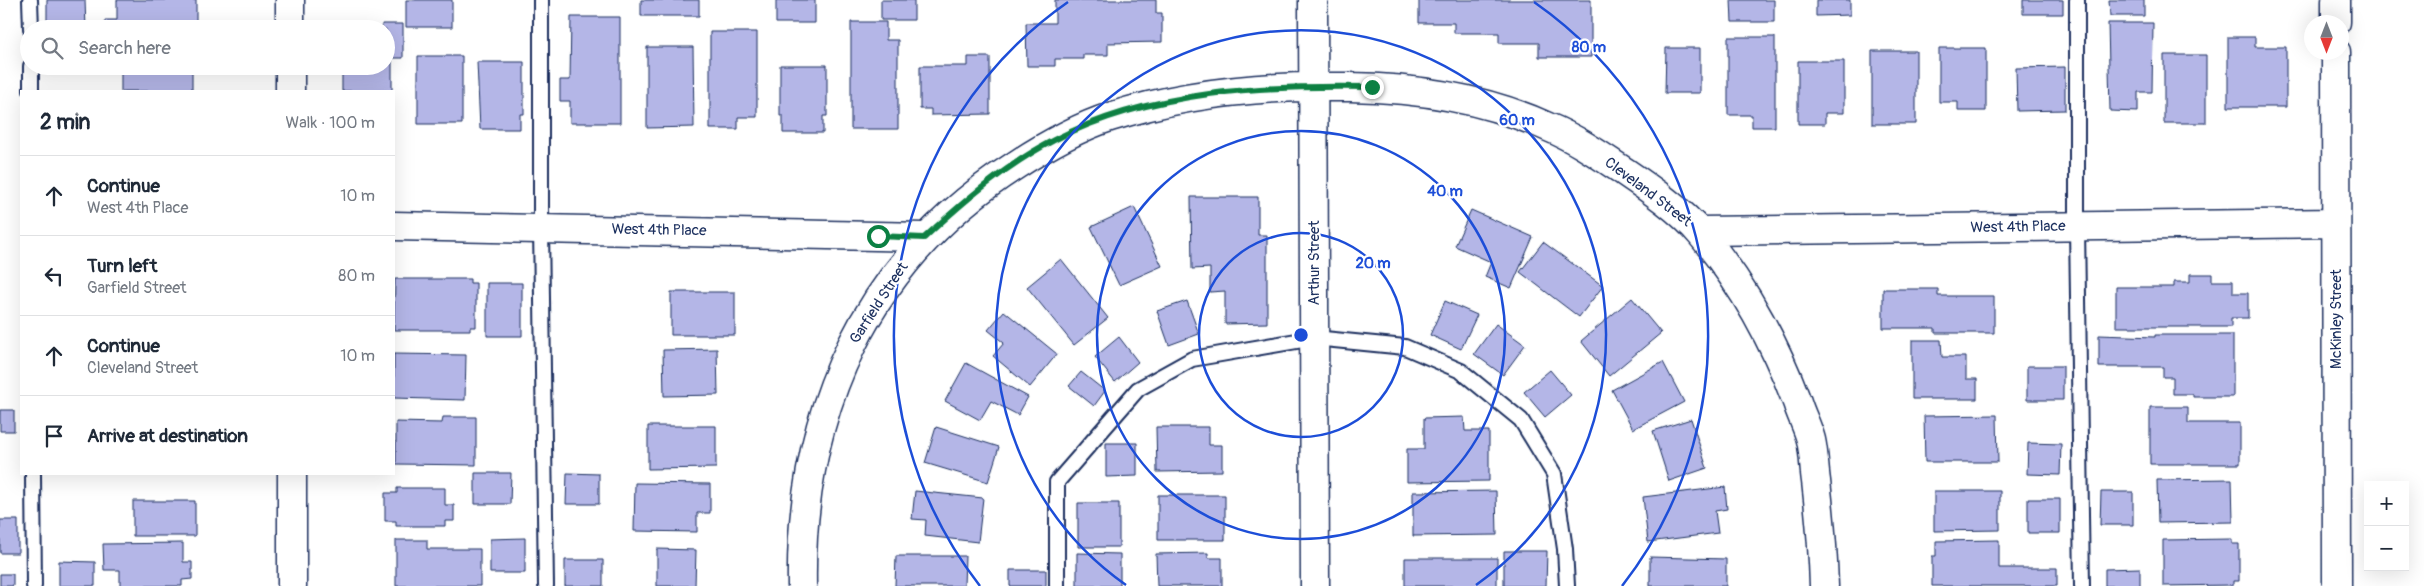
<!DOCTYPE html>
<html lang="en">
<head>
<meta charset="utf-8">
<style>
	:root { --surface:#fff; --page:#f6f6f7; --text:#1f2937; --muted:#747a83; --line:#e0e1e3 }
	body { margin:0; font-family:Pangolin,sans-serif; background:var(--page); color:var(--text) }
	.controls { position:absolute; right:15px; bottom:15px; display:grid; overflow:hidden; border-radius:0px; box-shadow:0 5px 20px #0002 }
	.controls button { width:45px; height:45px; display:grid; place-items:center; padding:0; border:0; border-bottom:1px solid var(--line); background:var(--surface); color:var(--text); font:25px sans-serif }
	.compass { position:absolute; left:2304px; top:15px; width:45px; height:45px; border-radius:50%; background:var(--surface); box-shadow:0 5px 20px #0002; rotate:180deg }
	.stop { position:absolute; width:15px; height:15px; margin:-11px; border:4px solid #0b8043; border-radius:50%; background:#fff }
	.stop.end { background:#0b8043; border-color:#fff; box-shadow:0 1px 5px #0008 }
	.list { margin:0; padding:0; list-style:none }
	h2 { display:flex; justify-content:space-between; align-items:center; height:65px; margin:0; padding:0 20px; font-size:21px }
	h2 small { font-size:16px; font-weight:400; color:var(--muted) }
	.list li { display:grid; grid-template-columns:32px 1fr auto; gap:15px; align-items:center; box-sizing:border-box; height:80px; padding:0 20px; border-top:1px solid var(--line) }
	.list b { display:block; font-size:19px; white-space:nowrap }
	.list p { margin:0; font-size:16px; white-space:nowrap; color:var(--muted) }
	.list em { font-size:16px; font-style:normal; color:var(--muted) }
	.icon { flex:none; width:28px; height:28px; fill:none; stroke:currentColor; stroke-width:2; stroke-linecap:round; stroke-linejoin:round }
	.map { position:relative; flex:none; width:2424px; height:586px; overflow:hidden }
	.search { position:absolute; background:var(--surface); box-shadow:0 5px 20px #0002; left:20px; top:20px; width:375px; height:55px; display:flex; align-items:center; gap:12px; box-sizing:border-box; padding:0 18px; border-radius:28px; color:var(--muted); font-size:19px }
	.panel { position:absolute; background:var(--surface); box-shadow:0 5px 20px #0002; left:20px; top:90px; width:375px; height:385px; border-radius:0px }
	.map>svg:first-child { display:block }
	.building { fill:#b4b6e7; stroke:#1b2f5e }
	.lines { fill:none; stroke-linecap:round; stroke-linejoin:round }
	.service-casing { stroke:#1b2f5e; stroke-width:18 }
	.minor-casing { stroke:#1b2f5e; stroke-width:31 }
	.service { stroke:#fff; stroke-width:14 }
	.minor { stroke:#fff; stroke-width:28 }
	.route { stroke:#0b8043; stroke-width:6 }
	.ring { fill:none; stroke:#1d4ed8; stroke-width:2.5 }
	.labels { text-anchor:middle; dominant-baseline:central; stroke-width:4.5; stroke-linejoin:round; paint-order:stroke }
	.street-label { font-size:15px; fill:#1b2f5e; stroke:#fff }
	.centre { fill:#1d4ed8; stroke:#fff; stroke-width:2.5 }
	.ring-label { font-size:15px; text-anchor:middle; font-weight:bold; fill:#1d4ed8; stroke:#fff; stroke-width:4.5; stroke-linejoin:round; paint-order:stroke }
</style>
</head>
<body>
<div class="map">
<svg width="2424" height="586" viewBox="0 0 2424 586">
	<rect width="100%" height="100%" fill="#fff"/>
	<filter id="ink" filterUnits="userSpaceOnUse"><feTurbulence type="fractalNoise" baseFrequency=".02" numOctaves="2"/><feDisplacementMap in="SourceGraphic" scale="10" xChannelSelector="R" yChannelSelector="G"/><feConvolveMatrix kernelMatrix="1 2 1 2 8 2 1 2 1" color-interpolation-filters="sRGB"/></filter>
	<g filter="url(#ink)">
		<path class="building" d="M47,0H85L86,29H47Z
			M117,0H196V29H105V20H117Z
			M406,0H452V27H406Z
			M641,0H699V16H641Z
			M776,0H815V23H776Z
			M881,0H914V20H881Z
			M1055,0H1156V13H1162V42L1108,43V55H1083V59H1055V66H1027L1026,23H1055Z
			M1419,0H1591V57H1539V43H1499V33H1454V23H1419Z
			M1731,0H1774V22H1732Z
			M1816,0H1850V15L1816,16Z
			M2023,0H2063V14H2023Z
			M2109,0H2144V16H2110Z
			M571,17H620V123H570V101H560V80H570Z
			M851,22H886V40H898V129H851Z
			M2108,23H2153L2152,92H2138V112L2110,111Z
			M382,24H403V58H392V91H342V66H386V29H382Z
			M710,32H757V117H738V129H710Z
			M1728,37H1775V127H1752V115H1728Z
			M2228,37H2255V47H2286V107H2228Z
			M647,47H693L694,127L647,128Z
			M1666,48H1700V93H1665Z
			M1939,48H1986V111H1958V102H1939Z
			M1872,51H1916V124H1872Z
			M2164,55H2206V123H2164Z
			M418,56H462V124H418Z
			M968,57H990V114L931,115V109H920V66H968Z
			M1798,61H1844V113H1825V124H1798Z
			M477,62H524V114H520V129H480Z
			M780,65H827V116H823V133H783V116H780Z
			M121,66H192V91H121Z
			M2065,67V110L2017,111L2016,68Z
			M1191,197H1258V235H1267V323L1225,324V291L1210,292V268L1192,269Z
			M1134,207L1162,266L1119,285L1091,227Z
			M1471,210L1533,237L1511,288L1485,277L1491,262L1455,246Z
			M1543,242L1603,286L1579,317L1520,272Z
			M1061,259L1108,318L1074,345L1027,287Z
			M2190,274H2212V281H2233V293H2248V318H2231V327H2116V287H2174V282H2190Z
			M395,279H470V283H476V327H470V330H394Z
			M487,283H522V336H487Z
			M1883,289H1938V296H1994V333H1935V328H1883Z
			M671,292H735V335H671Z
			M1632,298L1661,333L1609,376L1581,341Z
			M1187,301L1199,334L1169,345L1157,311Z
			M1445,301L1477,315L1461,349L1430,335Z
			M1004,311L1057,354L1030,387L993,356L1004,343L988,330Z
			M1496,324L1525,345L1503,375L1474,354Z
			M2099,335L2155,337V335H2233V397H2193V394H2173V377H2163V367H2099Z
			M1119,337L1138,362L1115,382L1095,357Z
			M1912,340H1941L1942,357H1966V379H1977V399H1912Z
			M717,349L718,395L664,396L663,350Z
			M394,354L466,355L465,400L394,398Z
			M1663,362L1684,402L1633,429L1612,390Z
			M966,363L1028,397L1018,415L991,401L980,420L945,401Z
			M2027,366H2063V400H2027Z
			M1550,370L1571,395L1545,417L1524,392Z
			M1081,372L1105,391L1094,406L1069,386Z
			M2150,407H2188V423H2240V464H2150Z
			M0,410H14V431H0Z
			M1997,415L1998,462H1925L1924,416Z
			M443,417H476V465L396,464V422L442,423Z
			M1464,417L1465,431H1489V481L1407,482V449H1424V418Z
			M1691,419L1707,468L1669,481L1653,431Z
			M648,426H716V468L648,469Z
			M936,427L999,447L988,482L925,463Z
			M1156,427H1209V445H1222V471L1157,472Z
			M1106,443H1137V476L1106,477Z
			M2028,443L2061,444L2060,475L2027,474Z
			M475,473H511L510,504H475Z
			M567,473L599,474V504H566Z
			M2232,479L2233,522L2158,523L2157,480Z
			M635,483L710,484V513H697V532L634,531Z
			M1725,487L1727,509L1715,511L1718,533L1648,542L1643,497Z
			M397,488H445V505H454V521H445V526H396V521H385V493H397Z
			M915,491L983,498L978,542L925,536L926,520L912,519Z
			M1496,491L1497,535L1413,536V492Z
			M1934,491H2000V530L1934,531Z
			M2101,492H2133V525H2100Z
			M1158,495H1225V540H1158Z
			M2028,499H2060V533H2028Z
			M133,501H195V536H133Z
			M1078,503H1119V547H1078Z
			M0,520H18V553H0Z
			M525,538V573H490V539Z
			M2232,539V544H2239V581H2233V585L2163,586V540Z
			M396,540H427V549H480V586H396Z
			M1999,540V568H2057V586H1932V556H1936V541Z
			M183,543V562H192V579L182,580V586H120V570H104L103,544Z
			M657,549L696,550L695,586H657Z
			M1504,551H1547L1546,586H1504Z
			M1077,553L1120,554V586H1077Z
			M1208,553V558H1222V586H1157L1156,554Z
			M896,556H965L964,586H895Z
			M1650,557L1726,559V586H1650Z
			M1405,558H1497V586H1405Z
			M565,560H603V586H565Z
			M59,561L95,562V586H59Z
			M2140,568V586H2105V569Z
			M1010,570H1046V586H1010Z
			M0,574H13V586H0Z"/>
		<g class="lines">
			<g class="service-casing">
				<path id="service" d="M30,0L31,29
					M541,0V227L546,586
					M2077,0V226L2082,586
					M31,66V91
					M33,474L34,586
					M1057,586V482L1138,389L1192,359L1314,338L1405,347L1461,371L1521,420L1554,474L1565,549L1567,586"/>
			</g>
			<g class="minor-casing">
				<path id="minor" d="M290,0V29
					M1313,0L1315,586
					M2336,0V22
					M2336,52L2337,586
					M290,66V91
					M394,226L924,237
					M1699,231L2336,223
					M292,474V586
					M802,586C799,410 866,261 1016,165C1045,146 1076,128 1110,117C1187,92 1269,85 1350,87C1417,88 1487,99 1548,127C1575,138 1601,156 1625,172C1650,189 1682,211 1701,234C1743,284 1774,341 1797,402C1801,415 1808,428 1811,440C1814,453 1814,468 1816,481C1820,516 1823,551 1824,586"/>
			</g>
			<use href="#service" class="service"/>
			<use href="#minor" class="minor"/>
		</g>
	</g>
	<g class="lines" filter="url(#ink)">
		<path class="route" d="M878,236L924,238C964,201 1006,165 1054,140C1151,90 1265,85 1372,87"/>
	</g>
	<g class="ring">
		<circle cx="1301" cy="335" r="102"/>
		<circle cx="1301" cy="335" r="204"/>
		<path d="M1126 585A305 305 0 1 1 1476 585"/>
		<path d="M980 586A407 407 0 0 1 1068 2M1534 2A407 407 0 0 1 1622 586"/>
	</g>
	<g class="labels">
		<g class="street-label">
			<text transform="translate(1648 192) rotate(37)">Cleveland Street</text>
			<text transform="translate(2018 227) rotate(-1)">West 4th Place</text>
			<text transform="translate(659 230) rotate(1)">West 4th Place</text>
			<text transform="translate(1314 263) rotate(-90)">Arthur Street</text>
			<text transform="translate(879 303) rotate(-57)">Garfield Street</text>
			<text transform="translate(2336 319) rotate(-90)">McKinley Street</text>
		</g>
	</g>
	<circle cx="1301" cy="335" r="8" class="centre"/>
	<g class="ring-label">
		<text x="1589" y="52">80 m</text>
		<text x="1517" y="125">60 m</text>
		<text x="1445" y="196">40 m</text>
		<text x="1373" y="268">20 m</text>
	</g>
</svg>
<div class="controls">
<button>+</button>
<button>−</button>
</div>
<svg class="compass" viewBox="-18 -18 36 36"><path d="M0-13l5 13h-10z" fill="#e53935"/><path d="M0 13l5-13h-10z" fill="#747a83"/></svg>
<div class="stop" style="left:878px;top:236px"></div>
<div class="stop end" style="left:1372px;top:87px"></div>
<div class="search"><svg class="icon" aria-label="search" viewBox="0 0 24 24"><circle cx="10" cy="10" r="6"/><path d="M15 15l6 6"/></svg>Search here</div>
<section class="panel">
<h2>2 min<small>Walk · 100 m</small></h2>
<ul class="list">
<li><svg class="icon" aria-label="ahead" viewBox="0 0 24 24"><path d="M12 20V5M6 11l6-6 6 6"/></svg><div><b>Continue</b><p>West 4th Place</p></div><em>10 m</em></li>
<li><svg class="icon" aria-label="left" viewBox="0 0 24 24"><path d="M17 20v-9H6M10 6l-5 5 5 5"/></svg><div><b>Turn left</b><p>Garfield Street</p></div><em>80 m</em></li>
<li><svg class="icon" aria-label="ahead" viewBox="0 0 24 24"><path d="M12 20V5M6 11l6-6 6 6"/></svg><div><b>Continue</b><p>Cleveland Street</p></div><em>10 m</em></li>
<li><svg class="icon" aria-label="arrive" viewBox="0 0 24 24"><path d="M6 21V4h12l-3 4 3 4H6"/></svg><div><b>Arrive at destination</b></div></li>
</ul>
</section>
</div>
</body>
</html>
